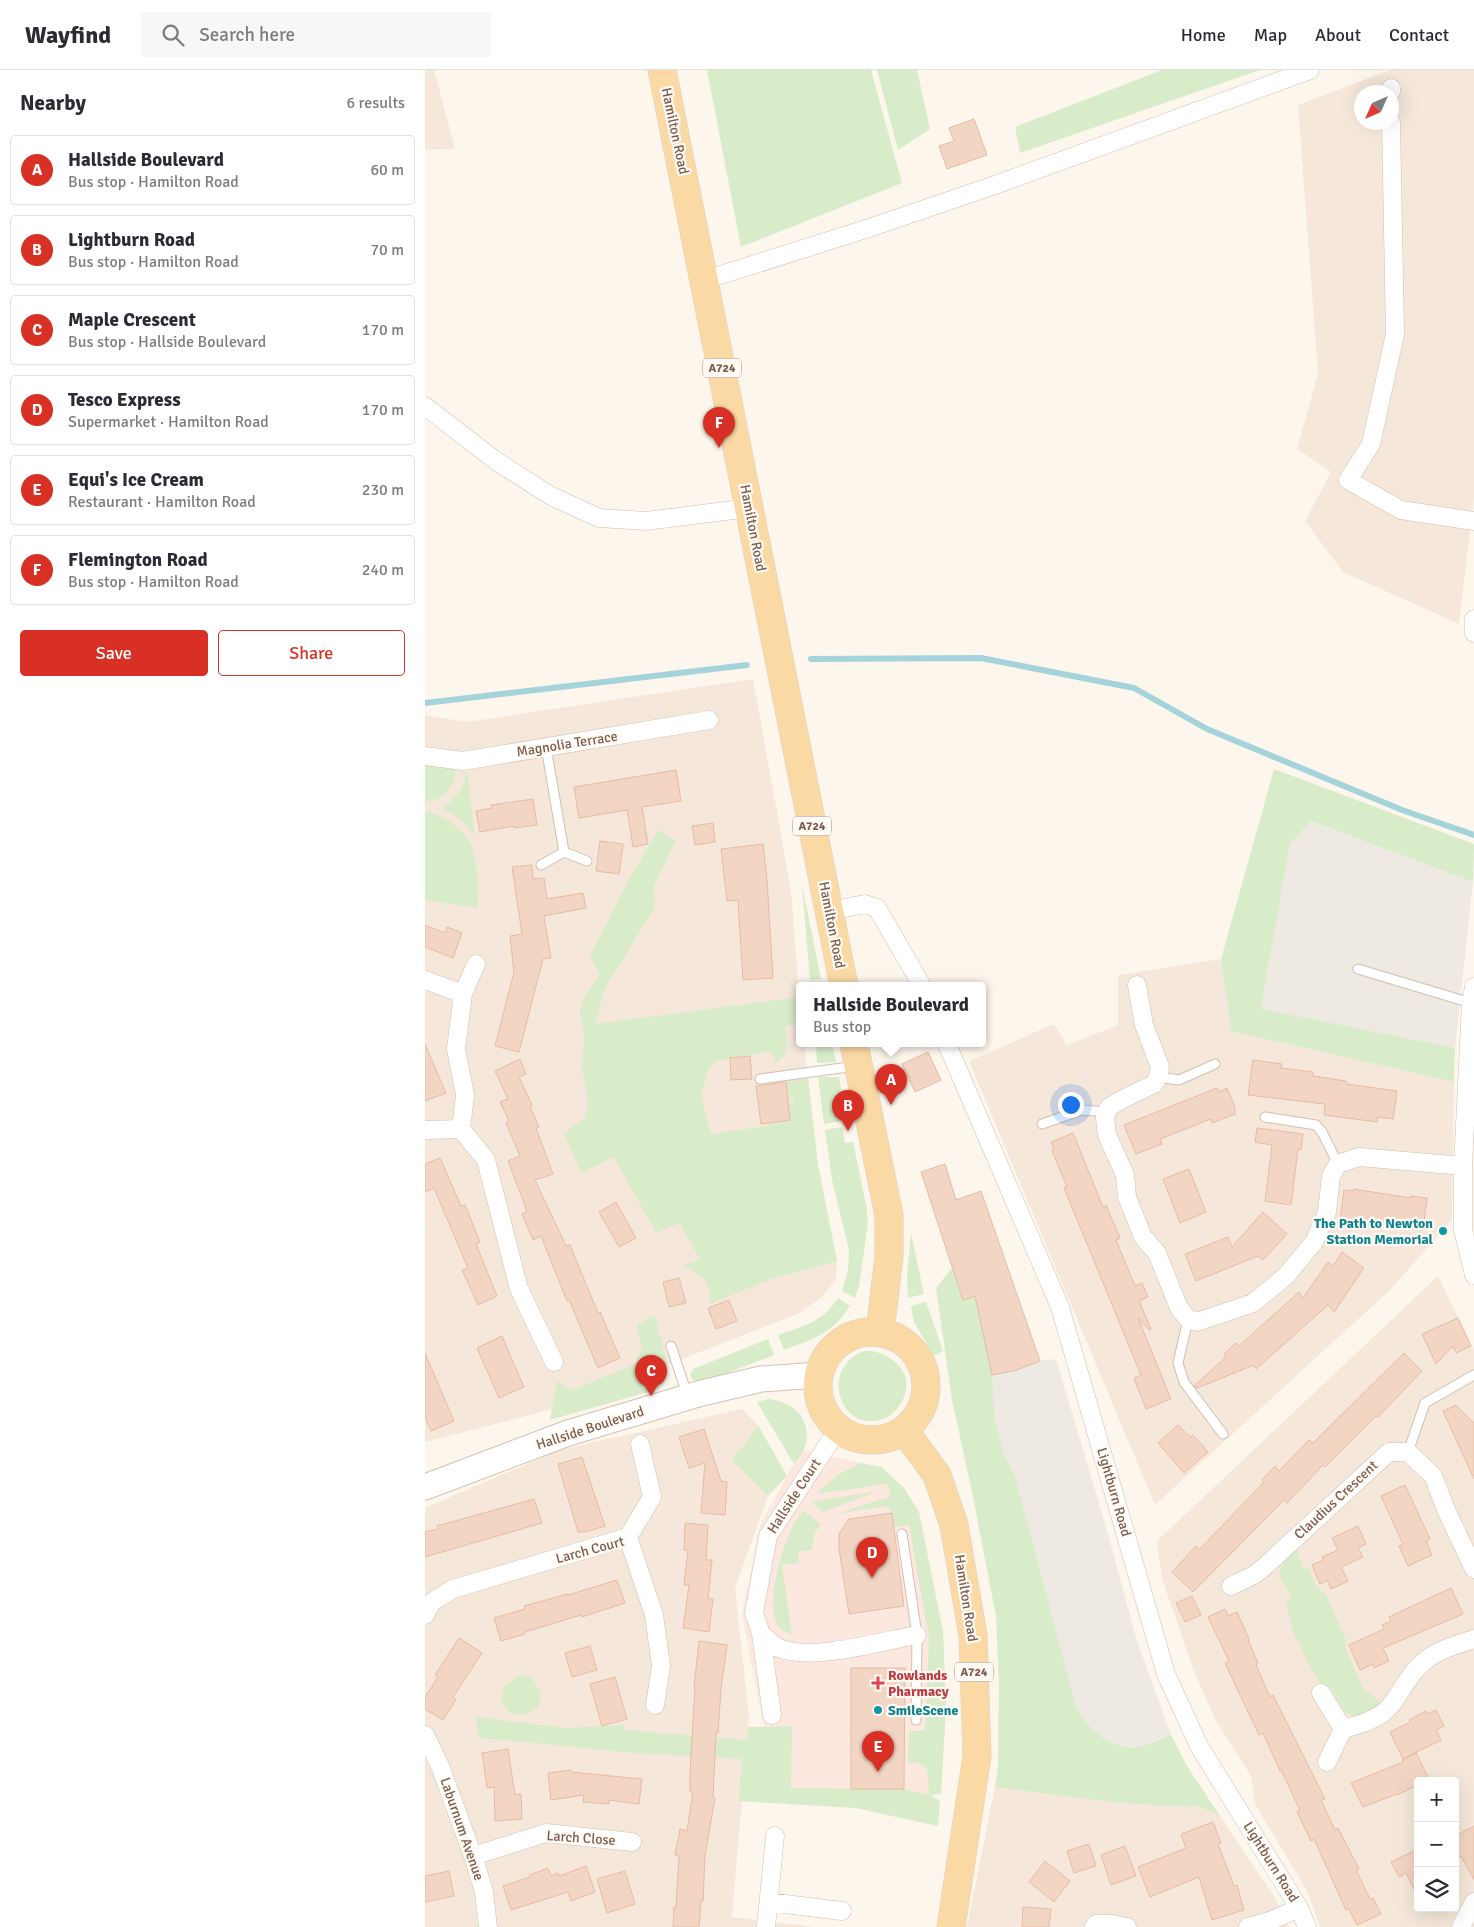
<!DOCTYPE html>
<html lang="en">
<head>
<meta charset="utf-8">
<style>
	:root { --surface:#fff; --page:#f7f7f7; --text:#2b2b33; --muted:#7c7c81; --line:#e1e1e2; --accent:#d93025 }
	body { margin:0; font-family:Signika,sans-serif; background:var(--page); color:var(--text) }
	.controls { position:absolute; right:15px; bottom:15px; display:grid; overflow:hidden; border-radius:5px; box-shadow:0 5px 20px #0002 }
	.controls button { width:45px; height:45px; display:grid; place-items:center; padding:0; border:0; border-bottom:1px solid var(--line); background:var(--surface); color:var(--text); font:25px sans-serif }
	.compass { position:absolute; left:929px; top:15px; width:45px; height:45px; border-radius:50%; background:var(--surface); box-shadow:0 5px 20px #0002; rotate:225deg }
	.you { position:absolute; left:645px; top:1034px; width:18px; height:18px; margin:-12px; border:4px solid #fff; border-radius:50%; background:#1a73e8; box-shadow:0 0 0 8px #1a73e833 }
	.badge { display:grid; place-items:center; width:32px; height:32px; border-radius:50%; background:var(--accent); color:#fff; font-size:16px; font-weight:700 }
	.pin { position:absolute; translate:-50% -41px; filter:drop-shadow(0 1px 2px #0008) }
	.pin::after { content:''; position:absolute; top:26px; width:18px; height:15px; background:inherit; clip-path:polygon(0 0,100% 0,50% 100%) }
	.popup { position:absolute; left:371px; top:912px; width:190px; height:65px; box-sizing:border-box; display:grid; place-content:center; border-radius:5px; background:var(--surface); filter:drop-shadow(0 1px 4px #0005); font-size:16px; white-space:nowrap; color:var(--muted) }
	.popup b { font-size:19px; color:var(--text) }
	.popup::after { content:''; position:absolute; left:50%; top:100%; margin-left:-10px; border:10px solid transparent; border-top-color:var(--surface) }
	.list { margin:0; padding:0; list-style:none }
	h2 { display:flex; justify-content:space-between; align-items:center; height:65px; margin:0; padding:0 20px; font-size:21px }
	h2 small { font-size:16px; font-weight:400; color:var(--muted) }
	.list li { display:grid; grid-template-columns:32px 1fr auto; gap:15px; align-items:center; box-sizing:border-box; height:70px; margin:0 10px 10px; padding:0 10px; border:1px solid var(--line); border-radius:5px }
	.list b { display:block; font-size:19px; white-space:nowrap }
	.list p { margin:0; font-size:16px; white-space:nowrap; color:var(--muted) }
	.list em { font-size:16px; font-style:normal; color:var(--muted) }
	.actions { display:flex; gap:10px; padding:15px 20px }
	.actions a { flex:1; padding:11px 0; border:1px solid var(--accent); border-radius:5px; text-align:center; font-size:18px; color:var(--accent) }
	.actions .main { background:var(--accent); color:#fff }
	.icon { flex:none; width:28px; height:28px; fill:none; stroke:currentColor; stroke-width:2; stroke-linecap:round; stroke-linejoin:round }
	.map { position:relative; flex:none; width:1049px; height:1857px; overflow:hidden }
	header { display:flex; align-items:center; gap:30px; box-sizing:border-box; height:70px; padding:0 25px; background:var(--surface); border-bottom:1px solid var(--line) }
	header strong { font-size:24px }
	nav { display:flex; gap:28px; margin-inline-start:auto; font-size:18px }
	.search { width:350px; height:45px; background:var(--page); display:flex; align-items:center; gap:12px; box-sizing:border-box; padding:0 18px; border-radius:5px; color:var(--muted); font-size:19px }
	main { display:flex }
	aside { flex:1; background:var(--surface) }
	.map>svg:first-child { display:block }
	.residential { fill:#f5e8da; fill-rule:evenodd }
	.commercial { fill:#fde8e0 }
	.industrial { fill:#efe9e4 }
	.green { fill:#d8ecc9 }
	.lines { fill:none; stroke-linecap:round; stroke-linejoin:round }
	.stream { stroke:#a5d3da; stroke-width:6 }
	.building { fill:#f3d5c3; stroke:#e6bba3 }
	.lane-casing { stroke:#d1beb0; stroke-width:11 }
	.street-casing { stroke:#d1beb0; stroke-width:19 }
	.secondary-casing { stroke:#d6c0b0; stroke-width:27 }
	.primary-casing { stroke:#dad1cd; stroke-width:29 }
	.lane { stroke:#fff; stroke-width:9 }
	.street { stroke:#fff; stroke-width:18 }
	.secondary { stroke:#fff; stroke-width:25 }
	.primary { stroke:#fbd9a5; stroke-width:28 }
	.culture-dot { fill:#0f9aa8; stroke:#fffaf3; stroke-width:2 }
	.health-dot { fill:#e0444e; stroke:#fffaf3; stroke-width:2 }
	.labels { text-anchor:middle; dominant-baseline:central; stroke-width:4.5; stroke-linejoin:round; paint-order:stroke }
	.shield { fill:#fffaf3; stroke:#a28b7f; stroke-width:1 }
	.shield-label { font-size:12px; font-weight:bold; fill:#7a5c4d }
	.street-label { font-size:14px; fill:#7a5c4d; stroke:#fffaf3 }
	.culture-label { font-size:14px; font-weight:bold; fill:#0d838f; stroke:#fffaf3; text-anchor:end }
	.health-label { font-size:14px; font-weight:bold; fill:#be3a42; stroke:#fffaf3; text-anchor:start }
</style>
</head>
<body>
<header>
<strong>Wayfind</strong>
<div class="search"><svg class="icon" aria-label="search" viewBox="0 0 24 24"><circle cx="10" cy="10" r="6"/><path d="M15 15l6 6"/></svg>Search here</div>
<nav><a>Home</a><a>Map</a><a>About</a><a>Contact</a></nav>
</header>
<main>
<aside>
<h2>Nearby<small>6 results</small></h2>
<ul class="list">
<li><span class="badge">A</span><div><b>Hallside Boulevard</b><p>Bus stop · Hamilton Road</p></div><em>60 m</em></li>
<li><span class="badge">B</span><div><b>Lightburn Road</b><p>Bus stop · Hamilton Road</p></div><em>70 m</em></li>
<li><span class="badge">C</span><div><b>Maple Crescent</b><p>Bus stop · Hallside Boulevard</p></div><em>170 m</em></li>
<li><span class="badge">D</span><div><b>Tesco Express</b><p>Supermarket · Hamilton Road</p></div><em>170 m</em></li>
<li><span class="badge">E</span><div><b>Equi's Ice Cream</b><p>Restaurant · Hamilton Road</p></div><em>230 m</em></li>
<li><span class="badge">F</span><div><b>Flemington Road</b><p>Bus stop · Hamilton Road</p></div><em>240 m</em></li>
</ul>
<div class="actions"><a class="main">Save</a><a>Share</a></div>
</aside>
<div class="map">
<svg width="1049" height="1857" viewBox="0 0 1049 1857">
	<rect width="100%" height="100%" fill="#fdf6ec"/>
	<path class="residential" d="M0,0H9L30,79L0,80Z
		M965,0H1049V427L1034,554L918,502L880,451L906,402L872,379L893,304L873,35ZM936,22H966V52H936Z
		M328,609L366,820L375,938V974H379L393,1094L412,1191L411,1209L397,1227L375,1243L129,1339L0,1372V645L42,652Z
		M796,889L806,961L1029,1012L1027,1150L965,1220L730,1435L544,991L629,954L642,975L693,955V905Z
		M1013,1206L1049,1280V1857H895L883,1823L830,1734L826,1706L791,1651L769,1601L737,1509L732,1471ZM993,1711H1030V1838H993Z
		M317,1339L333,1355L320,1375L306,1389L343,1426L310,1518L324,1646L307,1847L390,1857H0V1438L134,1380Z
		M570,1717L693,1733L763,1737L773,1736L795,1746L847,1823L864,1857H542Z"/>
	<path class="commercial" d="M376,1380L456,1397L479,1418L494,1442L518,1562L521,1638L516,1724L365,1730L342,1674L317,1545L335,1455Z"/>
	<path class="industrial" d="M886,751L1048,812L1030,978L836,940L865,774Z
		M631,1289L681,1457L712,1571L746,1665L713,1677L692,1676L674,1666L658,1649L651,1636L590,1406L579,1384L570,1351L567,1305L592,1300L615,1291Z"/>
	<path class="green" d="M282,0H446L477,113L316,177Z
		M452,0H492L505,59L473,80Z
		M737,0H835L595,83L590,57Z
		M0,692L31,697C29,715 20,732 0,731Z
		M849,699L1049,774L1048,812L886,751L865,774L836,939L1030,978L1029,1012L806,961L796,889Z
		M42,701L50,766C41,753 32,745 17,739C33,726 37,721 42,701Z
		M0,740C54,760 53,786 53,838L0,830Z
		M233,760L251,770L229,817L230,837L180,918L170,954L374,927L375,954L361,957C362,974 366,983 350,993L347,981L292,991L284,997L276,1025L286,1064L343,1056V1053L365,1050L363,1035L368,1034V1027L362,1028L361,1012L383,1008L393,1095L412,1191L346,1209L285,1234C286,1210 278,1207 259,1195L275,1190L255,1153L231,1163L189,1087L156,1103L139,1063L159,1049L163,1035L157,997L159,965L155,942L160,926L175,904L165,886L205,808Z
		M377,815L396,909L385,910Z
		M391,974H407L411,992L392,993Z
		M393,1007H414L421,1050L399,1054Z
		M417,1057L420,1073L428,1072L441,1134L443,1153L434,1216L430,1228L417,1221L423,1201L424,1180L407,1110L400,1060Z
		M486,1163L499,1224L483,1228L482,1206Z
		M527,1198L538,1229L550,1226L567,1305L570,1351L579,1384L590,1406L651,1636C663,1659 684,1680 712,1677C723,1675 735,1669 746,1665L762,1696L795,1746L773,1736L763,1737L693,1733L570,1717L573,1696L574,1616L571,1546L547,1422L527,1330L511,1218Z
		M413,1228L425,1236C407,1264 388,1269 359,1280L353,1265C378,1256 398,1252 413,1228Z
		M501,1232L518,1281L509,1286L489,1252L486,1236Z
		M230,1245L242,1295L234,1303L239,1312L230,1320L125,1350L132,1311L148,1320L210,1294L217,1278L212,1255Z
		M343,1269L349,1285L274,1314L266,1308L265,1304L268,1299Z
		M439,1281C455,1279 477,1292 481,1309C484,1324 473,1344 458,1349C416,1364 393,1299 439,1281Z
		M343,1329C381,1333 394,1367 369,1394L332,1332Z
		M333,1355L362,1406L343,1426L306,1389L320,1375Z
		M436,1393L456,1397L479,1418L494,1442L518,1562L521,1638L516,1724L505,1725L515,1731L513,1756L430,1738L314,1731L317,1689L208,1683L100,1672L53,1668L51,1647L141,1658L199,1655L200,1660L322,1670L323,1657L367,1656L366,1718L479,1719L504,1725L502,1700C498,1693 491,1693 483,1693L484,1661L500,1660L504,1568L484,1455L469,1457L467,1443L461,1436L411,1444L466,1426L463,1414L392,1424C405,1409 418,1401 436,1393Z
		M454,1421L398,1442L386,1432Z
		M379,1440L396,1455L390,1462L387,1480L373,1482L374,1493L357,1495L367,1565C363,1563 357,1561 354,1557C339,1537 357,1476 368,1456C371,1450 375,1445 379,1440Z
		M871,1478L879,1499L884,1498L890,1515L901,1525L922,1572L920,1578L938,1619L957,1633C951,1636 946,1641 940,1644C920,1653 913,1632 907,1618L900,1620L884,1594L867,1559L861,1531L868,1528C851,1504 849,1500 871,1478Z
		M94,1606L107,1608L116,1623L113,1637L99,1645L85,1643L76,1631L80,1615Z"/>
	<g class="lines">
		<path class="stream" d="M386,589L556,588L709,618L782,659L977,740L1049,765
			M0,633L322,595"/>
	</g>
	<path class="building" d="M549,49L562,85L522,99L514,76L529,71L524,58Z
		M251,700L256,731L217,737L223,774L208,777L202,740L154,748L149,717Z
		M108,729L112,755L89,758V756L55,762L51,741L67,738L66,735Z
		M288,753L290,772L270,775L267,756Z
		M175,771L198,774L194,804L171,801Z
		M338,774L342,810L348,908L318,910L313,830L302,831L296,779Z
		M107,795L108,809L119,808L122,829L158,823L161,838L119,846L126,888L118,889L94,982L70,976L89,902L85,866L97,864L87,797Z
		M0,855L20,863L22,857L37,863L28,888L0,877Z
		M0,974L21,1023L0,1031Z
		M503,982L516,1010L490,1022L477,994Z
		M325,986L327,1009L306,1010L305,988Z
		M95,989L101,1004L94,1007L107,1035L105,1036L114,1057L111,1058L128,1104L110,1110L141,1176L145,1175L173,1243L175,1242L195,1288L173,1298L144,1230L142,1231L116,1166L108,1170L97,1144L102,1141L83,1091L95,1086L81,1053L84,1051L75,1032L83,1029L70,1001Z
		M828,990L857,994L856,998L888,1002V1006L921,1011L922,1014L972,1021L968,1049L952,1047V1052L899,1045L900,1034L823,1025Z
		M361,1012L365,1050L336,1054L331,1016Z
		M792,1018L794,1022L802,1018L810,1037V1044L787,1053L786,1049L735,1069L737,1074L711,1084L699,1055Z
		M832,1058L878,1064L876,1080L873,1079L866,1135L840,1131L847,1075L830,1072Z
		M648,1063L678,1137L681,1135L695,1168L691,1170L710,1216L717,1213L723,1227L714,1231L726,1259L724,1260L713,1248L746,1329L721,1339L709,1308L716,1305L639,1118L642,1117L627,1081L629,1080L626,1072Z
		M15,1088L36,1136L40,1135L55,1172L51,1174L72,1226L53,1235L37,1200L43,1198L9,1118L0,1122V1094Z
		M520,1094L531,1130L556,1121L615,1291L592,1300L567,1305L550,1226L538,1230L496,1102Z
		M764,1099L781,1142L755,1153L738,1109Z
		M929,1119L985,1128L986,1126L1002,1128L998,1160L915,1150L919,1120L929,1121Z
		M191,1132L211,1168L194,1177L174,1142Z
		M838,1142L862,1164L838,1190L833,1186L771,1211L760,1184L803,1167L807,1177Z
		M917,1182L939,1198L909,1242L903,1235L831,1299L829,1295L772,1318L769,1316L801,1287L799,1284L811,1273L814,1276L874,1222L878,1228L903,1192L908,1196Z
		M254,1208L261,1233L244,1237L238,1212Z
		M304,1230L312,1251L291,1259L283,1238Z
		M1033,1248L1046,1276L1031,1283L1028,1276L1011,1294L997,1264Z
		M77,1266L99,1317L74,1328L52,1278Z
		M0,1283L29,1351L6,1361L0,1347Z
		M979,1283L997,1301L953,1347L951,1346L900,1397L898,1395L862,1433L859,1430L768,1522L747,1502L771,1476L774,1480L839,1412L837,1410L850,1396L854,1401L884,1370L888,1373Z
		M1031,1335L1049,1353V1409L1018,1341Z
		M753,1355L765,1367L768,1365L783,1382L759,1403L733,1373Z
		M279,1359L296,1411L302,1412L300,1445L276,1443L280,1393L264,1398L254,1367Z
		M157,1387L180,1456L160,1462H153L133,1394Z
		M980,1415L1005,1469L1001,1471L1007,1485L983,1496L974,1476L978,1474L956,1426Z
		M109,1429L117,1453L0,1487V1462L13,1459L12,1456Z
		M467,1443L479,1536L424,1544L414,1479V1464L424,1449Z
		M260,1453L283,1455L281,1490H287L283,1528L288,1529L284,1562L258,1558L264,1515H259L263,1480H259Z
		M933,1456L941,1474L933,1478L938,1487L916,1497L923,1511L906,1519L902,1510L895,1514L887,1495L898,1490L897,1487L913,1480L907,1468Z
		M192,1510L200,1533L157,1547L156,1545L100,1562V1564L76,1571L69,1548L100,1539L99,1536L143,1524V1525Z
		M1026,1518L1038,1544L958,1578L964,1591L949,1598L948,1594L935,1600L924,1575L959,1559L957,1555L966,1551L964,1547Z
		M767,1526L776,1545L760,1552L751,1533Z
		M800,1539L803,1546L812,1542L824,1569L823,1570L833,1593L831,1595L845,1627L848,1625L900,1729L896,1730L910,1760L913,1758L934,1799L931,1800L945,1829L948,1828L956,1844L932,1855L924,1839L921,1840L889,1769L886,1771L872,1742L875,1740L856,1700L855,1701L838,1663L834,1665L800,1593L804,1591L783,1547Z
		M34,1568L57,1583L28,1627L31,1630L18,1650L0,1639V1627L13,1607L10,1605Z
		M274,1571L302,1575L296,1619L293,1663H291L288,1728H290L280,1785L278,1831H276L274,1857H248L249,1837H251L254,1786L250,1785L255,1759L262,1761L268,1722H265V1704L270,1616H269Z
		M165,1576L172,1600L147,1607L140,1583Z
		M426,1598H480L479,1719H426Z
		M190,1607L202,1649L177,1656L165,1614Z
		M1011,1640L1019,1656L1011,1660L1016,1670L978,1689L965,1662L986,1652L984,1650L1001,1641L1003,1644Z
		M83,1679L90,1725L96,1724L97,1749L70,1751L69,1717L62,1718L57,1683Z
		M991,1683L1004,1709L993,1711V1715L972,1725V1724L938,1737L926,1713L978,1692L977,1690Z
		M146,1700V1702L217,1709L214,1734L184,1730V1734L158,1732L159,1725L126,1730L123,1703Z
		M788,1752L796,1773L793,1774L809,1816L812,1815L819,1840L787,1850L774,1807L725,1827L713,1797L761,1778L756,1764Z
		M1049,1756V1810L1036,1786L1030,1789V1766Z
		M664,1774L671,1796L649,1803L642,1781Z
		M700,1776L711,1806L686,1815L676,1785Z
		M993,1779V1827L981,1803L974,1807L966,1792Z
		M620,1791L645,1811L629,1832L604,1812Z
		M161,1796L170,1822L146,1831L143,1822L86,1840L78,1816L105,1807V1805L123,1798L126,1806L133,1803L134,1806Z
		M24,1801L29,1826L0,1832V1806Z
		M200,1801L210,1834L182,1843L172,1809Z
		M598,1837L626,1839L624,1857H597Z"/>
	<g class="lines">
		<g class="lane-casing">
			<path id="lane" d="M121,677L139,782
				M116,795L139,782L162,791
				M933,899L1046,933
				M733,1007L754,1010L790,994
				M335,1009L431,996
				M840,1047L891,1055L897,1062L913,1094
				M617,1054L657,1040L683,1042
				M763,1249L753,1293L759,1312L798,1364
				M246,1276L262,1324
				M983,1382L1000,1333L1049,1305
				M477,1464L492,1565L491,1650"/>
		</g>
		<g class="street-casing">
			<path id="street" d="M966,18V22
				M966,52L970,264L946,374L923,410L976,440L1049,451
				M280,210L447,157L570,115L885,0
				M0,336L71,391L126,426L174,448L221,451L324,438
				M1049,549V563
				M0,686L38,691L284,650
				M405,841L440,834L452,838L497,916
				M0,910L38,924L31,979L40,1025L36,1059
				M712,915L719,955L735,997L733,1007L729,1014L698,1029L684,1037L680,1048L682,1065L700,1105L702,1127L718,1167L732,1183L754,1238L763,1249L772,1252L828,1233L861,1206L889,1172L902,1142L906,1106L913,1094L934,1087L1038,1096
				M1049,917L1046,933L1038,1096V1160L1049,1205
				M38,924L51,894
				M522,974L635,1237L741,1604L774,1676L874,1838L882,1857
				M0,1060L36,1059L61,1090L94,1219L129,1292
				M203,1467L227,1427L215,1374
				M806,1516L829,1505L838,1498L964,1382H983L1008,1406L1022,1442L1049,1499
				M0,1545L7,1532L28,1519L203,1467L229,1545L236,1596L230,1635
				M336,1564C341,1568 347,1575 354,1578C386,1592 457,1571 492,1565
				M896,1623L918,1659
				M347,1645L336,1564L329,1543L343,1466L413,1359
				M0,1665L15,1696L48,1786L59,1822L63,1857
				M902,1692L918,1659C934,1655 955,1649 966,1635C978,1619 986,1601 1002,1589C1016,1579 1033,1574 1049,1569
				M48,1786L121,1763L207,1772
				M344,1832L417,1841
				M341,1857L350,1766
				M669,1857L671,1854H687L702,1857
				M823,1857L845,1851L874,1838
				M1036,1857L1049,1832"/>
		</g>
		<g class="secondary-casing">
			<path id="secondary" d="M0,1417L143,1363L273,1324L336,1309L394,1305"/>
		</g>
		<g class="primary-casing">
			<path id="primary" d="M237,0L419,916
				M429,974L464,1145V1186L455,1262
				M393 1316a54 54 0 1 1 108 0a54 54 0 1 1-108 0Z
				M479,1360L512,1405L529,1455L548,1566L552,1686L526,1857"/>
		</g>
		<use href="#lane" class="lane"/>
		<use href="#street" class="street"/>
		<use href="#secondary" class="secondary"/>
		<use href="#primary" class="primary"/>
	</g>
	<g class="culture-dot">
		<circle cx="1018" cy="1161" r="5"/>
		<circle cx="453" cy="1640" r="5"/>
	</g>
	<path class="health-dot" d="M450.5 1605.5h5v5h5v5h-5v5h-5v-5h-5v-5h5z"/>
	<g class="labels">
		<g class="shield">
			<rect x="278" y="288.5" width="38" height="19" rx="4"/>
			<rect x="368" y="746.5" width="38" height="19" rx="4"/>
			<rect x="530" y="1592.5" width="38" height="19" rx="4"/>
		</g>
		<g class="shield-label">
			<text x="297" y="298">A724</text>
			<text x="387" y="756">A724</text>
			<text x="549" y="1602">A724</text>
		</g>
		<g class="street-label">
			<text transform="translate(250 61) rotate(78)">Hamilton Road</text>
			<text transform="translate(328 458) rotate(79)">Hamilton Road</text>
			<text transform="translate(142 674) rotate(-9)">Magnolia Terrace</text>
			<text transform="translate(407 855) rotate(79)">Hamilton Road</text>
			<text transform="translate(165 1358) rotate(-18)">Hallside Boulevard</text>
			<text transform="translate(689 1422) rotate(74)">Lightburn Road</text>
			<text transform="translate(369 1426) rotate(-57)">Hallside Court</text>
			<text transform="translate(911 1430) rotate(-43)">Claudius Crescent</text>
			<text transform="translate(165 1480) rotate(-15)">Larch Court</text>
			<text transform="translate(541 1528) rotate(81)">Hamilton Road</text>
			<text transform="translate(37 1759) rotate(71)">Laburnum Avenue</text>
			<text transform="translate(156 1768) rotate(4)">Larch Close</text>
			<text transform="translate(846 1792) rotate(58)">Lightburn Road</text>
		</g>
		<g class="culture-label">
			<text x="1008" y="1153">The Path to Newton<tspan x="1008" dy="16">Station Memorial</tspan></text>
			<text x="463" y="1640" text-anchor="start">SmileScene</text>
		</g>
		<g class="health-label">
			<text x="463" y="1605">Rowlands<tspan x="463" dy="16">Pharmacy</tspan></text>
		</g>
	</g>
</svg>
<div class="controls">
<button>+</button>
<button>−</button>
<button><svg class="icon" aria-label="layers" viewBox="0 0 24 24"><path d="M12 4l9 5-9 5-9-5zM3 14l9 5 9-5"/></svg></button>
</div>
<svg class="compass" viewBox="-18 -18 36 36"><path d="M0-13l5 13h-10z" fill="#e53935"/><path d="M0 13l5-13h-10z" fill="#7c7c81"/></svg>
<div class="you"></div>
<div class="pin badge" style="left:466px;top:1035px">A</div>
<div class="popup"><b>Hallside Boulevard</b>Bus stop</div>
<div class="pin badge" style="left:423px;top:1061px">B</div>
<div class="pin badge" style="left:226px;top:1326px">C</div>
<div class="pin badge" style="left:447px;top:1508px">D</div>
<div class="pin badge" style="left:453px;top:1702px">E</div>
<div class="pin badge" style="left:294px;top:378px">F</div>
</div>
</main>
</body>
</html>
